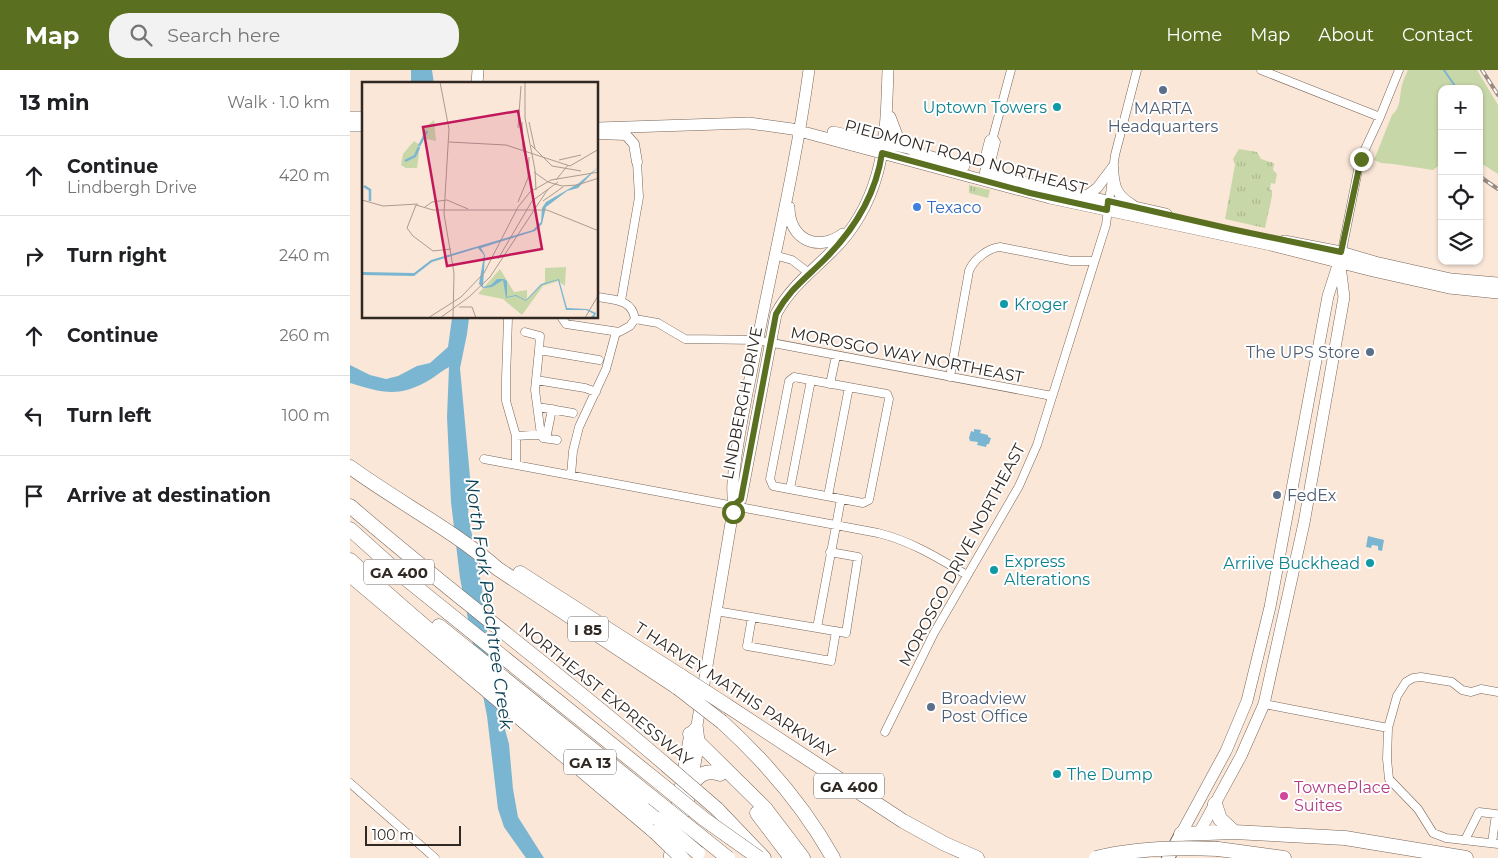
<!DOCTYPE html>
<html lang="en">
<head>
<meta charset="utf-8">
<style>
	:root { --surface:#fff; --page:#f2f2f2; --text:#202124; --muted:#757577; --line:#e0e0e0; --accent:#5a7020 }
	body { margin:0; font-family:Montserrat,sans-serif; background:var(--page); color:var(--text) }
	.controls { position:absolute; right:15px; top:15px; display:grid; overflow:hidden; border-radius:10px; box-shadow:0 1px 4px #0004 }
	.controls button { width:45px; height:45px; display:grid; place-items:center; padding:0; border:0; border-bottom:1px solid var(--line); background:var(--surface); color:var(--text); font:25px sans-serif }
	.scale { position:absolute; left:15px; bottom:12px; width:96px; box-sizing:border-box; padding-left:5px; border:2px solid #302823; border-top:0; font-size:14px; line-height:18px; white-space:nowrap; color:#302823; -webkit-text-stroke:4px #fff; paint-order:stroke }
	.stop { position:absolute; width:15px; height:15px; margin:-11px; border:4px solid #5a7020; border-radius:50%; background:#fff }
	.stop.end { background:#5a7020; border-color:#fff; box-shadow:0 1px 5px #0008 }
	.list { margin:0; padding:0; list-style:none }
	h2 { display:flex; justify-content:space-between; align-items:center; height:65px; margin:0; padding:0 20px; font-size:21px }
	h2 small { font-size:16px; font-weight:400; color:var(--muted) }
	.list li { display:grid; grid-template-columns:32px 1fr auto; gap:15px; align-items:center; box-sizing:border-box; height:80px; padding:0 20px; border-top:1px solid var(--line) }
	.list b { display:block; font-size:19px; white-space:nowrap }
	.list p { margin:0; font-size:16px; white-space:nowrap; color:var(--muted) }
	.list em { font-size:16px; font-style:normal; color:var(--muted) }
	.icon { flex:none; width:28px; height:28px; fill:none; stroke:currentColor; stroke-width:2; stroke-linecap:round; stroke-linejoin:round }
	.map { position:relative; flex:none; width:1148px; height:788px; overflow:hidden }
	header { display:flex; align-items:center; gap:30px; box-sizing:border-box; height:70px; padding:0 25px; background:var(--accent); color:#fff }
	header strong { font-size:24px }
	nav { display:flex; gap:28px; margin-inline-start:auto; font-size:18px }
	.search { width:350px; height:45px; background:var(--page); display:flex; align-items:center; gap:12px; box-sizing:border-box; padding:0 18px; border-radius:20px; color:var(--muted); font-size:19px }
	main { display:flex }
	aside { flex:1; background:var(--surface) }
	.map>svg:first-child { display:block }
	.grass { fill:url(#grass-tufts) }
	.park { fill:#c8d7a8 }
	.water { fill:#7ab6d1 }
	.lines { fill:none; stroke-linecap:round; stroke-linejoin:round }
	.stream { stroke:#7ab6d1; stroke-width:2 }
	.minor-casing { stroke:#776659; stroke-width:9 }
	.tertiary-casing { stroke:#776659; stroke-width:11 }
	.secondary-casing { stroke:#776659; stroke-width:12 }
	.primary-casing { stroke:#776659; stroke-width:14 }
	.motorway-casing { stroke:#776659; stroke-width:15 }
	.minor { stroke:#fff; stroke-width:8 }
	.tertiary { stroke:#fff; stroke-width:10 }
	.secondary { stroke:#fff; stroke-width:11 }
	.primary { stroke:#fff; stroke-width:12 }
	.motorway { stroke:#fff; stroke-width:14 }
	.rail-casing { stroke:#998b81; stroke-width:4 }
	.rail { stroke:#fff; stroke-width:2; stroke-dasharray:5.5; stroke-linecap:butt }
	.motorway-bridge-casing { stroke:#776659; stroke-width:15; stroke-linecap:butt }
	.motorway-bridge { stroke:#fff; stroke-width:14 }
	.route { stroke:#5a7020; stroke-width:6 }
	.service-dot { fill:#5c6f8a; stroke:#fff; stroke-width:2 }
	.culture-dot { fill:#0f9aa8; stroke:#fff; stroke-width:2 }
	.shop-dot { fill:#3f7fe0; stroke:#fff; stroke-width:2 }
	.hotel-dot { fill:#d1479c; stroke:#fff; stroke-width:2 }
	.labels { text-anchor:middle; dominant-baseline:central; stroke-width:4; stroke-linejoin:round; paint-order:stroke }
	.shield { fill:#fff; stroke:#6e6865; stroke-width:1 }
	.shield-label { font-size:15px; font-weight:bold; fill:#302823 }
	.culture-label { font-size:16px; fill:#0d838f; stroke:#fff; text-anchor:start }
	.service-label { font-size:16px; fill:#4e5e75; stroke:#fff; text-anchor:start }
	.street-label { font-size:16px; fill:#302823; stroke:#fff }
	.shop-label { font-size:16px; fill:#366cbe; stroke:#fff; text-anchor:start }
	.hotel-label { font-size:16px; fill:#b23c85; stroke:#fff; text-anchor:start }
	.water-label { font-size:18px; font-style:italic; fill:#083f52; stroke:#fff }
	.inset-river { fill:none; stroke:#7ab6d1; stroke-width:2.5 }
	.inset-road { fill:none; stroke:#aa9b90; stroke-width:1 }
	.view { fill:#c2185b; fill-opacity:0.15; stroke:#c2185b; stroke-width:2.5 }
	.inset-edge { fill:none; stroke:#302823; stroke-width:2.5 }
</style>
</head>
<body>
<header>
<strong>Map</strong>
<div class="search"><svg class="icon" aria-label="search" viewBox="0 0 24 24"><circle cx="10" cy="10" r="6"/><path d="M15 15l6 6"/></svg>Search here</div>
<nav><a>Home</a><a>Map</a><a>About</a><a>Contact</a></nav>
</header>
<main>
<aside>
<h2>13 min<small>Walk · 1.0 km</small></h2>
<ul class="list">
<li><svg class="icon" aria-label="ahead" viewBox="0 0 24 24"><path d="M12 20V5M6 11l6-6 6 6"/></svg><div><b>Continue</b><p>Lindbergh Drive</p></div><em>420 m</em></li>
<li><svg class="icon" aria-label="right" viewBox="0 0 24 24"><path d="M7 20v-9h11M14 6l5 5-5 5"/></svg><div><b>Turn right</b></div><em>240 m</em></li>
<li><svg class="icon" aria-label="ahead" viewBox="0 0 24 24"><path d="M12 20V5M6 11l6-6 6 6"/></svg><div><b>Continue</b></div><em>260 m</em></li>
<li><svg class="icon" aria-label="left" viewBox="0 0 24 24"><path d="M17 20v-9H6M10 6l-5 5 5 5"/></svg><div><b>Turn left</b></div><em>100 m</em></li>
<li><svg class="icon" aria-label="arrive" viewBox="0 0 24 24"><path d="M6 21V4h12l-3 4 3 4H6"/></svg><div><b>Arrive at destination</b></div></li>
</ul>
</aside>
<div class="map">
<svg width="1148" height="788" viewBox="0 0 1148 788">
	<defs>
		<pattern id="grass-tufts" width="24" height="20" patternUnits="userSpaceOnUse" patternTransform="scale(1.25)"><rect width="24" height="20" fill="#c8d7a8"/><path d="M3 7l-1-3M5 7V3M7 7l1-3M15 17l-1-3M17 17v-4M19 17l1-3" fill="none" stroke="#acb990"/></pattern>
	</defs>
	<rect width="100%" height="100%" fill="#fbe7d8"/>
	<path class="grass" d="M889,79L907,82L911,89L924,93L923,100L927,104L925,114L921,113L920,119L922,121V126L915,158L875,149L885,95L883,89Z
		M619,115L640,120L638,128L619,123Z"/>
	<path class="park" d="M1058,0H1127L1148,35V104L1129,92V19H1092V93L1083,100L1043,94L1031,93L1024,90L1042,45C1052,36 1049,25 1052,15C1053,10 1056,5 1058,0Z"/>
	<path class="water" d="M61,0H82L84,14H61Z
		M102,248H119L117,264L110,298L121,418L118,444L132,518L138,570L151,629L154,656L159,674L163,719L168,747L194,788H176L154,757L148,739L137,646L110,508L101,432L97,347L99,297C91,301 84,308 76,312C47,328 30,322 0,313V295L20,305L36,309L48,306L67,296L80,293L98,277Z
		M624,359L631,360L630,363L638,365V367L641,368L639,374H637L636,377L627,375L628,372L620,371L619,368L621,361L624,362Z
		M1018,466L1034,470L1032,481L1028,480V476L1022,475L1021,478L1016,477Z"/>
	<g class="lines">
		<path class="stream" d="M1094,0L1107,19"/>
		<g class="minor-casing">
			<path id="minor" d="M911,0L1030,47
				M637,91L642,88L646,72L643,67
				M634,102L637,91L635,86L639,70L643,67L661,0
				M424,185L442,190L459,203
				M991,186L1010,90L1030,47L1049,0
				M271,231L289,127L287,92
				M158,248L156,309V331L166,366V395
				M212,248L216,254L269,262L280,256L285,249C282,229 264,230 248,227
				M285,249L308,253L335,269L407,270L702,326
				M175,262L190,266L189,280
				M444,307L537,324L539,329L519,430L513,433L423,416L420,409L439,311Z
				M600,307L619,201C623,190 638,178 650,177L721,191H744
				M186,310L185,320L191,365L193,368L207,370
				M480,314L486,286
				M246,322L235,318L186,310L189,280L249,290
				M188,337L223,343
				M166,366L197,364L202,339
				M134,389L528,463C561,471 588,488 617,505
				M221,405L223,381L229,357L256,299L266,262
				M440,419L461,310
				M478,426L499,317
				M366,541L467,558L491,429
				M402,547L397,576L481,591L486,561
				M467,558L496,563L508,487L480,482
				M1148,622L1131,619L1121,622L1112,620L1102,612L1071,607L1063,608L1056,612L1047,626L1038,658L1037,689L1039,709L1068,739L1083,763L1096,768L1148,774
				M914,634L1038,658
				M535,662L584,563L669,416L687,375L756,155L765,85L787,0
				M0,713L85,788
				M1115,770L1129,742L1146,744L1142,773"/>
		</g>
		<g class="tertiary-casing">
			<path id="tertiary" d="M248,64L276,65L284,74L287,92
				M763,97C764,117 766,125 783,135
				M736,126L747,118L763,97"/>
		</g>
		<g class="secondary-casing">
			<path id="secondary" d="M127,14L128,0
				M0,47H14
				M540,47L548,68L558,77
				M0,56H14
				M248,58L399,53L442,59L700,128L921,175L1023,201L1099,218L1148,223
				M483,62L559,78L571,84L614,96
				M637,102L668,111L816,144
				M439,137C439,169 467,183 493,164
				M934,171L991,182L1025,192L1101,209L1148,213
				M384,435L391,429L426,244C442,214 467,198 490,173C535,122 536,65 538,0
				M337,741L349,671L347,655L384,435C381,418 384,403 386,386C390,359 395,332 401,304C420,203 445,102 459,0
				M324,751L340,664L345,658
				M849,763L891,686L914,634L954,453L994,227L990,196
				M831,764L876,681L897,631L920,537L978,226L989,192
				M319,788L322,770"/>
		</g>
		<g class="primary-casing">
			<path id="primary" d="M818,788L831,764"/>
		</g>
		<g class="motorway-casing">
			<path id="motorway" d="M0,397C48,432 103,460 148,499L328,618
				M0,436C103,525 213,606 316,695
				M0,459L50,504L311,714
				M0,490C99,581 205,663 308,749
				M170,503L331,606
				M0,505L305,762
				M89,556L303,728
				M376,635L553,751L595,774L627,788
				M372,652C416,692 454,736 483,788
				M340,664L415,738L453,788
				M341,715C349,705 356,699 370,704
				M865,734L870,749L884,762
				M367,739L414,788
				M407,743L441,788
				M831,764L884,762L995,768L1116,788
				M868,779L934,788"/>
		</g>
		<use href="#minor" class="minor"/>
		<use href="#tertiary" class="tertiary"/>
		<use href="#secondary" class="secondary"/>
		<use href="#primary" class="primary"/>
		<use href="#motorway" class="motorway"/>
		<g class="rail-casing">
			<path id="rail" d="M1132,0L1148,25
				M1129,106L1148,119"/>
		</g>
		<use href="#rail" class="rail"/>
		<g class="motorway-bridge-casing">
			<path id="motorway-bridge" d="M331,606L376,635
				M328,618L372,652
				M316,695L367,739
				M311,714L354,749L409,788
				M303,728L378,788
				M308,749L348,783
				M305,762L332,788
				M746,788C786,778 827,777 868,779"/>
		</g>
		<use href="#motorway-bridge" class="motorway-bridge"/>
	</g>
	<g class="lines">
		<path class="route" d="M383,442L384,435L391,429L426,244C439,220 455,209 474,190C503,161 526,124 532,83L680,123L757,140L758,131L881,159L991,182L1011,89"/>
	</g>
	<g class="service-dot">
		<circle cx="813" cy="20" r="5"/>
		<circle cx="1020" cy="282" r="5"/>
		<circle cx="927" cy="425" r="5"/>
		<circle cx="581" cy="637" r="5"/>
	</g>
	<g class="culture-dot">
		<circle cx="707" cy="37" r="5"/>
		<circle cx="654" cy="234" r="5"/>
		<circle cx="1020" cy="493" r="5"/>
		<circle cx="644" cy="500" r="5"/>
		<circle cx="707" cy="704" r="5"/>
	</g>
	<circle class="shop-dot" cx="567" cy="137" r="5"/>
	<circle class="hotel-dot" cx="934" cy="726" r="5"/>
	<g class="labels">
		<g class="shield">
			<rect x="14" y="489.5" width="70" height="25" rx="4"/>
			<rect x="218" y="546.5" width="40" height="25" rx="4"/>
			<rect x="214" y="679.5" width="52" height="25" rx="4"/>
			<rect x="464" y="703.5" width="70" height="25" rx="4"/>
		</g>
		<g class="shield-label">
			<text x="49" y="502">GA 400</text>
			<text x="238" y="559">I 85</text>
			<text x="240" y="692">GA 13</text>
			<text x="499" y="716">GA 400</text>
		</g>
		<g class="culture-label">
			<text x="697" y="37" text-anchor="end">Uptown Towers</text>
			<text x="664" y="234">Kroger</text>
			<text x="654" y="491">Express<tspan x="654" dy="18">Alterations</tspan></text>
			<text x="1010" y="493" text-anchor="end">Arriive Buckhead</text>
			<text x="717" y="704">The Dump</text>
		</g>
		<g class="service-label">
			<text x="813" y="38" text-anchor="middle">MARTA<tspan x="813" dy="18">Headquarters</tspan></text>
			<text x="1010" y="282" text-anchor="end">The UPS Store</text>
			<text x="937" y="425">FedEx</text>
			<text x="591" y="628">Broadview<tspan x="591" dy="18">Post Office</tspan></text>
		</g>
		<g class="street-label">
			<text transform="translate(616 87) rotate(15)">PIEDMONT ROAD NORTHEAST</text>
			<text transform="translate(557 285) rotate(11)">MOROSGO WAY NORTHEAST</text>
			<text transform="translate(392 333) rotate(-79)">LINDBERGH DRIVE</text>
			<text transform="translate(612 485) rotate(-62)">MOROSGO DRIVE NORTHEAST</text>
			<text transform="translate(385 620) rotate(33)">T HARVEY MATHIS PARKWAY</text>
			<text transform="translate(256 624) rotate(39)">NORTHEAST EXPRESSWAY</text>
		</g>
		<g class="shop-label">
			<text x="577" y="137">Texaco</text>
		</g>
		<g class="hotel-label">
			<text x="944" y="717">TownePlace<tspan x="944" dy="18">Suites</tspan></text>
		</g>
		<g class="water-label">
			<text transform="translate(139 534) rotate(82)">North Fork Peachtree Creek</text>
		</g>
	</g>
	<g transform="translate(12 12)">
		<rect width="236" height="236" fill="#fbe7d8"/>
		<path d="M204,185L203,204L196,199L181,204L160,233L141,217L116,212L138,187L152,210L165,208V217L183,200V186Z" fill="#c8d7a8"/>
		<path d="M72,38L74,59L60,56L61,48ZM52,59L58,63L55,86H44L39,83L41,72Z" fill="#c8d7a8"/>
		<path d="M236,85L216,106L205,109L184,125L180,142L173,149L119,166L123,173L121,205L129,203L135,197H142L145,199V215L154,213L164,218L179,202L197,197L205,226L225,227L234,231L232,236H228L232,232L224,228H204L196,198L180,203L164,219L154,214L144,216L141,198L130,205L121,206L117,202L122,173L116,166L70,180L52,194L0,193V190L52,191L69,178L171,148L179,140L180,126L184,120L217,101Z" fill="#7ab6d1"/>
		<path class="inset-river" d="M57,64L65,49M43,79L53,74L57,65M2,104L8,108V119"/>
		<path class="inset-road" d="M78,0L87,47L82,132L92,191L91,236M163,0V36L173,88L174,108M160,40L161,67L166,82M167,40L173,67M156,46L159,4M87,60L144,63L208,84L237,67M169,63L190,84L219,89M197,78L219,73M172,90L186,100L200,104L215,103L237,96M194,98L206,83M0,118L21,124L56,122M181,119L201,105M156,120L166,96L167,75M54,123L71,128H185L237,149M54,123L45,146L51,154L71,169L89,167M63,125L70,120L85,118L106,127M136,177L170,119L196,100M97,225H110L114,236M66,236L99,215L122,191L156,125L168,110L189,98L237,90M78,236L107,215L128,195L186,107M223,236L237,212"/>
		<path class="view" d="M156,29L180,167L85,184L61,45Z"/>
		<rect width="236" height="236" class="inset-edge"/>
	</g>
</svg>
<div class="controls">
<button>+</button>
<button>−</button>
<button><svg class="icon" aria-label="locate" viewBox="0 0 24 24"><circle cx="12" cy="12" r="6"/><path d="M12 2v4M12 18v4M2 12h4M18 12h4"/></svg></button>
<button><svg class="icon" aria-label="layers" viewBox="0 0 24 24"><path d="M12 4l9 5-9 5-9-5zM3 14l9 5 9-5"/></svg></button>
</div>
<div class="scale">100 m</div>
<div class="stop" style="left:383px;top:442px"></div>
<div class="stop end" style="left:1011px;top:89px"></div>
</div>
</main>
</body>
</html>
